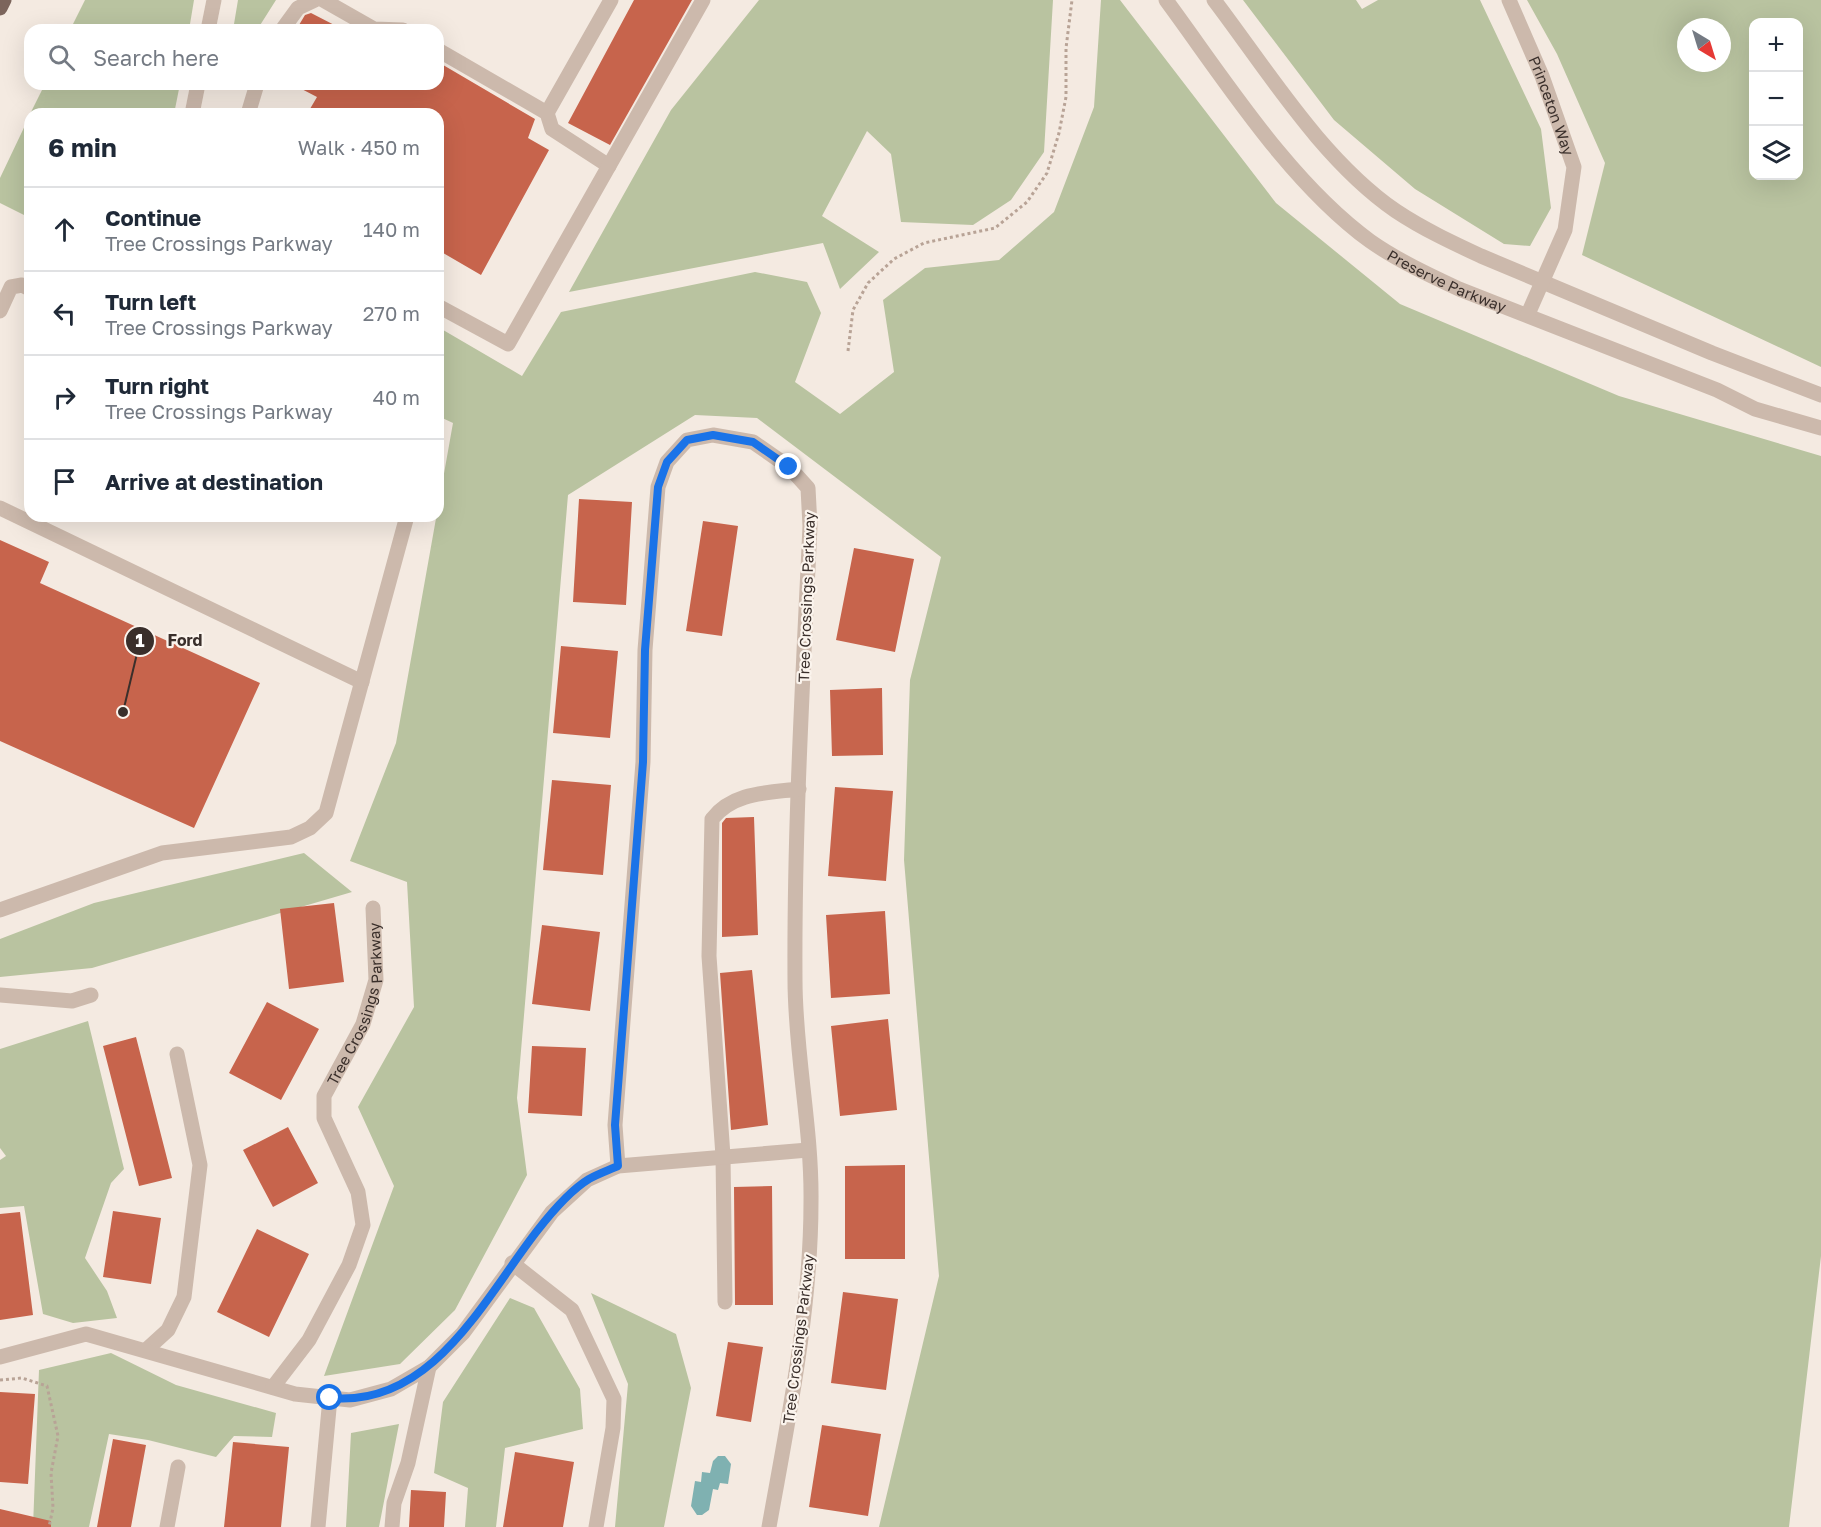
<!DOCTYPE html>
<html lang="en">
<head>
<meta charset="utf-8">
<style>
	:root { --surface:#fff; --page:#f2f2f3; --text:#1f2937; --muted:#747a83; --line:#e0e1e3 }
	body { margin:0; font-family:"Golos Text",sans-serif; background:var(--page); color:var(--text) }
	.controls { position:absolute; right:18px; top:18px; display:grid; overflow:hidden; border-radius:12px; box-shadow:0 6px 24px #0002 }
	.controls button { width:54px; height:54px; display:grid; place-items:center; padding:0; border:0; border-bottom:2px solid var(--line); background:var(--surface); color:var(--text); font:30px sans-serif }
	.compass { position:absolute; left:1677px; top:18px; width:54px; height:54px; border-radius:50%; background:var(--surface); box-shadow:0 6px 24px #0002; rotate:142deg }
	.stop { position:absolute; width:18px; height:18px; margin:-14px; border:4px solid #1a73e8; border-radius:50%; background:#fff }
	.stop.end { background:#1a73e8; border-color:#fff; box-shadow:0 2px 6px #0008 }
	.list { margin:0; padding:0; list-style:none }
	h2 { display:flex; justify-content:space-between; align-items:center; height:78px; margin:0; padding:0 24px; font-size:26px }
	h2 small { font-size:20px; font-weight:400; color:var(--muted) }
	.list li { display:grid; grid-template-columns:39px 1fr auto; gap:18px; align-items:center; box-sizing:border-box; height:84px; padding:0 24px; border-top:2px solid var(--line) }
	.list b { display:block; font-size:22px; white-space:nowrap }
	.list p { margin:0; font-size:20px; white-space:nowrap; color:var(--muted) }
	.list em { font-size:20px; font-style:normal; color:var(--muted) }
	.icon { flex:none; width:33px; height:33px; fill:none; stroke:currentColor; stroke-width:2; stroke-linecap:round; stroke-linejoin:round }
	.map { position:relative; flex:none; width:1821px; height:1527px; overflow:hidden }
	.search { position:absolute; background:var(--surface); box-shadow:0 6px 24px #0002; left:24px; top:24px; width:420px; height:66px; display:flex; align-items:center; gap:15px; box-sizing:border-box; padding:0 21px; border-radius:18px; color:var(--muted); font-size:22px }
	.panel { position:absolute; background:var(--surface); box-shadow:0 6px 24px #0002; left:24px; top:108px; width:420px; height:414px; border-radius:18px }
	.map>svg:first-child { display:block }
	.green { fill:#b9c3a0; fill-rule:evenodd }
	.water { fill:#7fb1b1 }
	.building { fill:#c7644c }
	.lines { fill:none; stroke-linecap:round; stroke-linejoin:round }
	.path { stroke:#b8a396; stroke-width:3; stroke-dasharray:3 3; stroke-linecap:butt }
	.minor { stroke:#ccb9ac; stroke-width:15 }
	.major { stroke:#7c655c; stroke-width:15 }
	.route { stroke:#1a73e8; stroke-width:8 }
	.labels { text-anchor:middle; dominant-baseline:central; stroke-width:4.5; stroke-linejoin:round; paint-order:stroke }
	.street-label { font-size:15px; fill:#3a2f2b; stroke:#fbf4ed }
	.leader { fill:none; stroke:#3a2f2b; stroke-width:2 }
	.callout-dot { fill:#3a2f2b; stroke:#fbf4ed; stroke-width:2 }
	.mark-label { font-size:18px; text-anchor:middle; font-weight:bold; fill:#fff }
	.callout-label { font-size:16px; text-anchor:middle; font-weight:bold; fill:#3a2f2b; stroke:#fbf4ed; stroke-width:4.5; stroke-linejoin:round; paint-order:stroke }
</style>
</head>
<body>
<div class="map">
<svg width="1821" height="1527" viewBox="0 0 1821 1527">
	<rect width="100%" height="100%" fill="#f4eae1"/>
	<path class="green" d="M85,0H194L189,30H70Z
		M238,0H276L257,30H233Z
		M759,0H1053L1044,152L1011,200L973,225L901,222L891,154L867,131L822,216L879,252L840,289L823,243L569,292L671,110Z
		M1101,0H1120L1276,203L1400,304L1619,396L1821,456V1256L1789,1527H879L939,1276L904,860L910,680L941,557L757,418L695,415L568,495L517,1098L527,1175L455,1310L400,1364L324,1376L394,1186L358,1107L414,1007L407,882L350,861L396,743L453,423L438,416V327L522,376L561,312L755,272L807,282L821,313L795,382L840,414L894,372L883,300L925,268L999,260L1054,212L1094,107Z
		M1243,0H1356L1362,9L1378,0H1480L1541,129L1551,208L1530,246L1504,244L1415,189L1334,120Z
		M1527,0H1821V367L1582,255L1605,163L1557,54ZM1754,22H1798V176H1754ZM1686,27H1722V63H1686Z
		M45,84H180L174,114H30Z
		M30,115V218L0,203V178Z
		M304,853L352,892L92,968L0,977V939L94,903Z
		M88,1021L124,1169L111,1183L85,1258L107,1291L117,1318L73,1323L43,1314L24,1206L0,1208V1160L6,1156L0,1148V1049Z
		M591,1293L676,1334L691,1388L664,1527H615L628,1384Z
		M510,1298L534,1308L580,1389L583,1429L505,1448L496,1527H465L468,1488L434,1473L443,1402Z
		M111,1353L176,1385L276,1413L272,1437L234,1436L216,1457L148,1440L109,1434L89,1527H33L39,1370Z
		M399,1424L379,1527H346L351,1433Z"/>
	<path class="water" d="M718,1456H725L731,1464L728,1484L720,1483L718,1490L713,1489L709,1510L702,1515H697L691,1506L695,1481L701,1482L702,1472L710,1473L713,1461Z"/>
	<path class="building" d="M634,0H692L610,145L568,123Z
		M311,13L344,30H296L305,15Z
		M438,62L535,119L528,138L549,150L481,275L438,250V114H307L317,97L292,84H438Z
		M579,499L632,502L626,605L573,602Z
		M703,521L738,526L722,636L686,631Z
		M0,540L49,562L40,583L260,683L194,828L0,741Z
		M854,548L914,559L895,652L836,640Z
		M561,646L618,651L610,738L553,733Z
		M882,688L883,755L832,756L830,690Z
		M552,780L611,785L603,875L543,870Z
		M835,787L893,791L886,881L828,876Z
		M754,817L758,935L722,937V823L726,818Z
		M334,903L344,982L289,989L280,909Z
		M885,911L890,994L831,998L826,915Z
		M542,925L600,932L590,1011L532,1004Z
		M752,970L768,1125L731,1130L720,973Z
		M267,1002L319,1029L281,1100L229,1073Z
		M888,1019L897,1110L840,1116L831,1026Z
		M136,1037L172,1178L139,1186L103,1046Z
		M532,1046L586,1048L582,1116L528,1113Z
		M288,1127L318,1183L273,1207L243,1150Z
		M905,1165V1259H845V1166Z
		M772,1186L773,1305H735L734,1187Z
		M113,1211L161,1218L151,1284L103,1277Z
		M20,1212L33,1315L0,1320V1214Z
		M257,1229L309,1254L269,1337L217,1312Z
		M843,1292L898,1299L886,1390L831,1383Z
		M728,1342L763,1347L751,1422L716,1416Z
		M0,1392L35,1394L28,1484L0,1482Z
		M822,1425L881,1434L868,1516L809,1507Z
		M113,1439L146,1445L131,1527H97Z
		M233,1442L289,1447L281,1527H224Z
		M515,1452L574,1462L563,1527H503Z
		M411,1490L446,1492L444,1527H409Z
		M0,1509L51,1521V1527H0Z"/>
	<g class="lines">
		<path class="path" d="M848,351L853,310L868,283L894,259L924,243L995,228L1027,202L1047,173L1059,133L1066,97V48L1072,0
			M0,1380L22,1378L47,1386L58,1436L51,1473L53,1508L49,1527"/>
		<g class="minor">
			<path d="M323,0L374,29L403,30"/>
			<path id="s1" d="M1166,0C1225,80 1289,182 1370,241C1397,260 1429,275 1459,289L1717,390L1755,409L1821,428"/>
			<path d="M1214,0C1268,71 1322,160 1396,211C1423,229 1453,243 1481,256L1712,353L1821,395"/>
			<path id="s2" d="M1509,0L1542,76L1574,167L1565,230L1528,314"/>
			<path d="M208,30L214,0"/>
			<path d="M282,30L298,8L315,0"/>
			<path d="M438,50L547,113L552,129L609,166"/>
			<path d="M547,113L611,0"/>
			<path d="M192,114L198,84"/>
			<path d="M248,114L257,84"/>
			<path d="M438,306L508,344L703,0"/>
			<path d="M0,311L11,287L22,285L30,289"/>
			<path d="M0,508L362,682"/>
			<path d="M0,910L162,853L291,837L310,828L326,813L407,516"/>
			<path d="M0,995L72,1001L91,995"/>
			<path d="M618,1166L615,1125L643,762L645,650L658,487L667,462L687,440L713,435L753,442L789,467L808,488L810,526C803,677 794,829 795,980C795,1054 812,1128 811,1202C811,1311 788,1420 769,1527"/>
			<path d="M512,1263L572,1310L614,1399L613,1428L596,1527"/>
			<path d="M725,1302L723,1156L709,956L712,819C733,792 767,793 799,789"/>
			<path d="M146,1350L168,1330L184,1297L200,1165L177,1054"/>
			<path d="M0,1357L86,1334L295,1394L350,1400L391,1389L429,1367L463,1333L552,1212L587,1180L618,1166L808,1150"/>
			<path id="s3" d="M273,1387L309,1340L349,1265L363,1225L358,1192L324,1118V1096L363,1024L376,980L373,908"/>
			<path d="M167,1527L178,1467"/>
			<path d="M318,1527L330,1398"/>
			<path d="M392,1527L394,1503L408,1463L429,1367"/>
		</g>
		<path class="major" d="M0,8L4,0"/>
	</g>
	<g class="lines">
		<path class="route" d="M330,1398C432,1408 484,1299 537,1231C551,1213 569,1191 589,1179C598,1174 609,1170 618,1166L615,1125L643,762L645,650L658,487L667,462L687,440L713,435L753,442L789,467"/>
	</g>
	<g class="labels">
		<g class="street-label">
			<text stroke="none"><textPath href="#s2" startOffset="114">Princeton Way</textPath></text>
			<text stroke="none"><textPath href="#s1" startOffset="404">Preserve Parkway</textPath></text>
			<text transform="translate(806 597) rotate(-88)">Tree Crossings Parkway</text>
			<text stroke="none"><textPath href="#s3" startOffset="423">Tree Crossings Parkway</textPath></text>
			<text transform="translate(798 1339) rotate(-83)">Tree Crossings Parkway</text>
		</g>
	</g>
	<path class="leader" d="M123 712L140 641"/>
	<g class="callout-dot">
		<circle cx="123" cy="712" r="6"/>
		<circle cx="140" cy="641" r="15"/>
	</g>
	<g class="mark-label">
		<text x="140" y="647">1</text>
	</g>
	<g class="callout-label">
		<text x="185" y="646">Ford</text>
	</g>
</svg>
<div class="controls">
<button>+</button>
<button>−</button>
<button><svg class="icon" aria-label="layers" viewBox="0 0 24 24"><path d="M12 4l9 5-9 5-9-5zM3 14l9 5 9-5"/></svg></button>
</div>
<svg class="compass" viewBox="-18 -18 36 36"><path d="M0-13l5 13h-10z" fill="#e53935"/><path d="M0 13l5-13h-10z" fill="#747a83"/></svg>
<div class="stop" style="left:330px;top:1398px"></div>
<div class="stop end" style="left:789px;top:467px"></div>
<div class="search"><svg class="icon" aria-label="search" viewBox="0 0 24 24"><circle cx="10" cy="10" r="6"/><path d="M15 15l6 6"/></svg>Search here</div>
<section class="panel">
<h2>6 min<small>Walk · 450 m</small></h2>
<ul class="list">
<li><svg class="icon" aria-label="ahead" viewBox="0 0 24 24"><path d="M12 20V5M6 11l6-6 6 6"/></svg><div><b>Continue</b><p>Tree Crossings Parkway</p></div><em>140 m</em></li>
<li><svg class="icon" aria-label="left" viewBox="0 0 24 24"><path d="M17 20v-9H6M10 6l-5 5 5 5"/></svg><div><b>Turn left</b><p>Tree Crossings Parkway</p></div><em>270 m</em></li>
<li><svg class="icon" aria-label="right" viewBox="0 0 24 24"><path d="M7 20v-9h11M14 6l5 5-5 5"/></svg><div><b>Turn right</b><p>Tree Crossings Parkway</p></div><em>40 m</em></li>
<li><svg class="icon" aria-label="arrive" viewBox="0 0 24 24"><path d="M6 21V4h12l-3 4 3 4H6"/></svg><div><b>Arrive at destination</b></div></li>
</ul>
</section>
</div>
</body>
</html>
